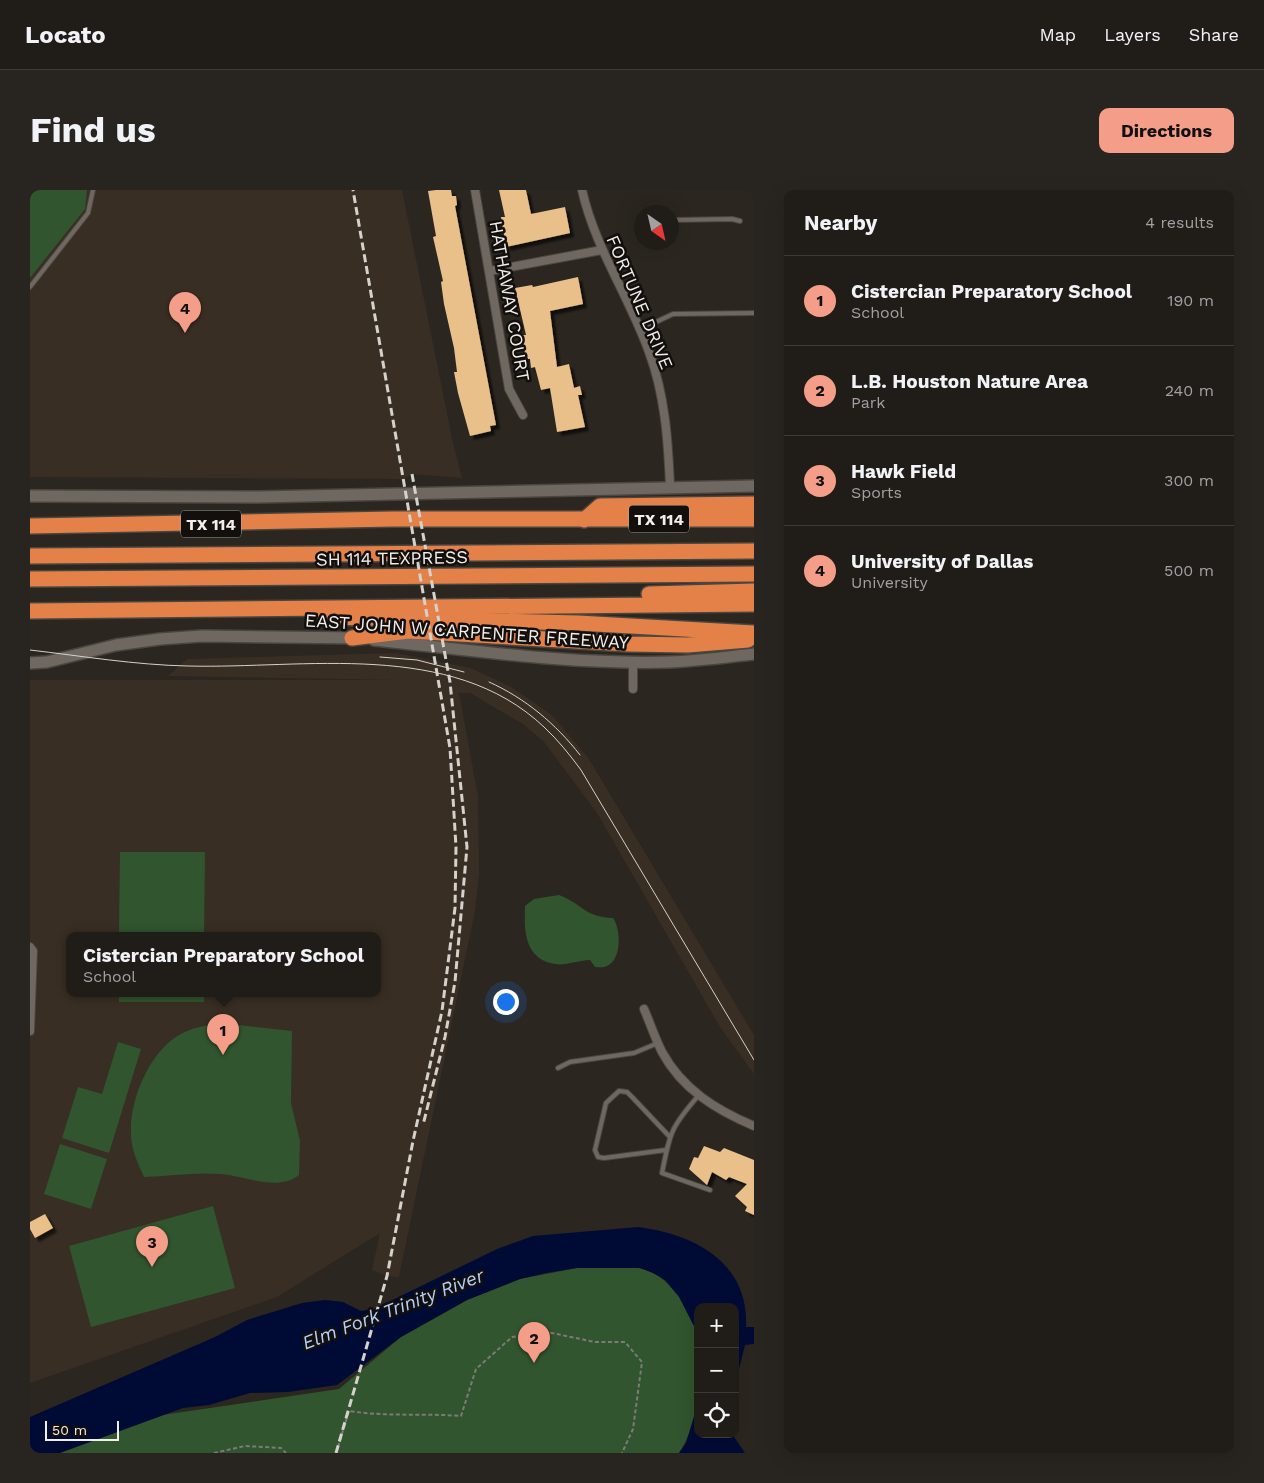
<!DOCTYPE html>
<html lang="en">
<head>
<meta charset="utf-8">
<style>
	:root { --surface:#201c18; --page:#282521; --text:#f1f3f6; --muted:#a2a1a2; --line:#3d3a37; --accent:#f49e89 }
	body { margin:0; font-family:"Work Sans",sans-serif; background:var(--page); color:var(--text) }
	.controls { position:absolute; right:15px; bottom:15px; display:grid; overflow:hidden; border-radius:10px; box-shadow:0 5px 20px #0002 }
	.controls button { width:45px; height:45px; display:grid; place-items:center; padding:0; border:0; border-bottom:1px solid var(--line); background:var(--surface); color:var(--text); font:25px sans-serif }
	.compass { position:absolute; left:604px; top:15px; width:45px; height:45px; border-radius:50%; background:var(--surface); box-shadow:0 5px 20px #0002; rotate:146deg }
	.scale { position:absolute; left:15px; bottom:12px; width:74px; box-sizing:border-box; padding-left:5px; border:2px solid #f2eeea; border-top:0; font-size:14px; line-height:18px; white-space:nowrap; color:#f2eeea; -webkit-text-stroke:4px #120f0d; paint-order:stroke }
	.you { position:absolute; left:475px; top:811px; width:18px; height:18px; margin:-12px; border:4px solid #fff; border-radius:50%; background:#1a73e8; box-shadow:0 0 0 8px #1a73e833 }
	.badge { display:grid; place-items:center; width:32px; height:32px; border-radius:50%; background:var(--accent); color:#111; font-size:16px; font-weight:700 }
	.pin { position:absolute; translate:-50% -41px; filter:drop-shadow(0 1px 2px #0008) }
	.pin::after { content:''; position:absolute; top:26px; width:18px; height:15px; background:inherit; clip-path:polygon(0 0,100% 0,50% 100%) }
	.popup { position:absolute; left:36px; top:742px; width:315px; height:65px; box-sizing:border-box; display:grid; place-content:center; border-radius:10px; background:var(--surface); filter:drop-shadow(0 1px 4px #0005); font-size:16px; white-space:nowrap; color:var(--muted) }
	.popup b { font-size:19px; color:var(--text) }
	.popup::after { content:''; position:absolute; left:50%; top:100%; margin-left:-10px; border:10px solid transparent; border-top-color:var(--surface) }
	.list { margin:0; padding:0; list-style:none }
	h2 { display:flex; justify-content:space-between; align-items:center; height:65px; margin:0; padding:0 20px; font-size:21px }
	h2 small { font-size:16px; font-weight:400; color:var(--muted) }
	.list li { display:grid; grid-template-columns:32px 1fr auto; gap:15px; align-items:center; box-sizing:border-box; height:90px; padding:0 20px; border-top:1px solid var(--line) }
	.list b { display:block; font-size:19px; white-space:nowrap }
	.list p { margin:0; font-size:16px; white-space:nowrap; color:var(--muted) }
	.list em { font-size:16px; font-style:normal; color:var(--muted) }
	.icon { flex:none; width:28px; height:28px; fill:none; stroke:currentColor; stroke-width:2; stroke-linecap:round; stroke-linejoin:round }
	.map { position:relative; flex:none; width:724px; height:1263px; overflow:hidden; border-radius:10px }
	header { display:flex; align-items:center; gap:30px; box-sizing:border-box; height:70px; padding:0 25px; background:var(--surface); border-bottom:1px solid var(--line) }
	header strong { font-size:24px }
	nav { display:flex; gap:28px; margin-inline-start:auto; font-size:18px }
	.intro { display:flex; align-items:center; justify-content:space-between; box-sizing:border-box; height:120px; padding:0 30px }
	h1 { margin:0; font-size:35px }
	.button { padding:12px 22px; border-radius:10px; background:var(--accent); color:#111; font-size:18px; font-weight:700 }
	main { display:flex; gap:30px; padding:0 30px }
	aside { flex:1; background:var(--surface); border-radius:10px; box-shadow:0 5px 20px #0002 }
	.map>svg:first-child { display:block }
	.built { fill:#382e23; fill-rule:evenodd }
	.green { fill:#31552e }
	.water { fill:#000b35 }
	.building { fill:#e9c08a; filter:url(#shadow) }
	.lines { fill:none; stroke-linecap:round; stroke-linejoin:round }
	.service-casing { stroke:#49453f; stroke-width:6 }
	.minor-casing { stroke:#49453f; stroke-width:10 }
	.secondary-casing { stroke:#49453f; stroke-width:14 }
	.motorway-casing { stroke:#49453f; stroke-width:18 }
	.path { stroke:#7e7a75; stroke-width:2; stroke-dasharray:4 2.5; stroke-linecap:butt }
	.service { stroke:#6f6861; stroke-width:4 }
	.minor { stroke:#6f6861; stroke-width:8 }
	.secondary { stroke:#6f6861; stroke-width:11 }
	.motorway { stroke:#e38149; stroke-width:15 }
	.tram { stroke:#d5d1cc; stroke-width:1 }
	.rail { stroke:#d5d1cc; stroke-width:3; stroke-dasharray:8 4; stroke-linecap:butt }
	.labels { text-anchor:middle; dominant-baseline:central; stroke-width:5; stroke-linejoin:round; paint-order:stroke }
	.shield { fill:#120f0d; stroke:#afaba8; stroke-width:1 }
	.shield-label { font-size:16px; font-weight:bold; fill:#f2eeea }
	.street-label { font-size:18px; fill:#f2eeea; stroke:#120f0d }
	.water-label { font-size:19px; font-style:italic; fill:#b5cffc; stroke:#120f0d }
</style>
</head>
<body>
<header>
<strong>Locato</strong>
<nav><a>Map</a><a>Layers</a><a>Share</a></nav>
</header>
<div class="intro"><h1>Find us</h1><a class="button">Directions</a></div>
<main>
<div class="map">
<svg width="724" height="1263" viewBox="0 0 724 1263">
	<defs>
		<filter id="shadow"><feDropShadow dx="4" dy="4" stdDeviation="1" flood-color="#0009"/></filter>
	</defs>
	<rect width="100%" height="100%" fill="#2b2620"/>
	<path class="built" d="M0,0H372L423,253L432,288L382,284L373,289L0,287Z
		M366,463L441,478L481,497L522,525L559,569L724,845V884L690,837L567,623L514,552L493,534L440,503H429L448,606L449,684L445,721L369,1087L357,1086L342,1080L350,1043L247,1107L0,1193V490H366L138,486L157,469ZM39,746H347V804H39Z"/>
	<path class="green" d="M0,0H57L55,19L0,88Z
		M90,662H175L174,746H89Z
		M529,705C553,714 554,727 583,728C591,739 592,770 577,776C574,778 569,777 565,777L560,770C549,770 535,776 525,774C494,769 494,740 495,716L504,709Z
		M89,804H174V812H89Z
		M190,833L262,841L261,913L270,951L269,985C248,1002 215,986 191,984C166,982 139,986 114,987C108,974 101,959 101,944C99,908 122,855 157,841C167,837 179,835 190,833Z
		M88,852L111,859L79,963L32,948L48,897L72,904Z
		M30,954L77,969L61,1019L14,1004Z
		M183,1016L205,1098L61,1137L39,1056Z
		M547,1078C570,1078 602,1072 623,1083C643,1093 663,1122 668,1144C669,1152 668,1162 668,1170C668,1203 668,1235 649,1263H29L132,1225L309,1199L371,1147L437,1110L490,1089Z"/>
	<path class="water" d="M608,1037C664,1044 719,1072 716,1137H724V1154L715,1155L705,1195V1117H668V1144L649,1107L635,1090L623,1083L610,1078H547L516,1083L490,1089L437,1110L371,1147L307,1195L258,1202L220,1203L179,1215L153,1218L30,1263H0V1227L185,1147L217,1130L272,1113L295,1110L313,1112L331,1121L344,1119L467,1059L503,1046Z
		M668,1213V1244H702L715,1263H649L656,1253Z"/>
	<path class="building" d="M406,0H421L422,6H426L427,15L425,16L466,235L460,236L461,241L440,246L428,203L424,182H427L424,158L414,114L411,92L413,91L403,47L406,46L398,1Z
		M469,0H496L501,24L535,17L540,43L476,57L471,27H475Z
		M548,87L553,114L520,121L527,177L539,174L544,198L550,196L552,205H548L555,237L527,242L520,198L511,200L505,177L501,178L500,169H496L492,145H496L485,98L502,95L503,97Z
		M674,956L690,962L694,958L724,970V1025L715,1021L717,1017L705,1006L717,994L699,987L696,990L682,982L677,995L659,979L664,967L668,968Z
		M15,1024L23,1038L5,1048L0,1039V1032Z"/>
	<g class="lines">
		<g class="service-casing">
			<path id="service" d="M642,30L702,29L710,31
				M0,97L58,23L63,0
				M611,139L643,124L724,123
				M528,878L540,872L604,863L628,853
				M669,905C641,937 640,942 632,983L680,1000
				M636,960L574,968L568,967L565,960L576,913L589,901L597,902L603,908L639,946"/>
		</g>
		<g class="minor-casing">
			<path id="minor" d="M445,0L479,199L493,225
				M552,0C565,58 599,106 619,162C635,205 638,250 640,296
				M459,81L572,60
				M603,472V499
				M0,757L3,761L0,841
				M614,819C620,833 625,848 632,862C652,899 686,920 724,936"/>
		</g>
		<g class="secondary-casing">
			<path id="secondary" d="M0,306L228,307L724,296
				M344,450C442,460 541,475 640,472C668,471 696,467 724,464
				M0,473L17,472L86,455L130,449L172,446L328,448"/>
		</g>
		<g class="motorway-casing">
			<path id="motorway" d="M554,330L570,316L724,314
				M0,336L363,329H724
				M0,366L724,361
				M0,389L724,384
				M619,404L724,401
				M0,421L724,414
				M296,427L548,433L724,443
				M322,448L378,441L599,454L658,455L718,450"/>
		</g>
		<path class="path" d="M184,1263L215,1256L251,1258L256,1263
			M306,1263L319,1221C357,1227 392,1223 431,1226L446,1179L482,1147L517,1142L565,1152H595L612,1172L603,1239L592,1263"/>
		<use href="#service" class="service"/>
		<use href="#minor" class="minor"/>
		<use href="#secondary" class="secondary"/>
		<use href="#motorway" class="motorway"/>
		<path class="tram" d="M0,460C52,466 105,475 158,476C275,479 421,449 514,537C528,550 540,565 551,580L724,870
			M350,467L387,470L434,482
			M459,492C495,508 526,534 550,565"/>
		<path class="rail" d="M382,284L420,492L437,657L425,792L415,847L393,935
			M306,1263L357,1086L383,951L412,821L425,718L426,657L420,558L323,0"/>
	</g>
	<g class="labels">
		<g class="shield">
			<rect x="599" y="315.5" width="60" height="27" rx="4"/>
			<rect x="151" y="320.5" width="60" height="27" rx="4"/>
		</g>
		<g class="shield-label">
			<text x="629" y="329">TX 114</text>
			<text x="181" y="334">TX 114</text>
		</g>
		<g class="street-label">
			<text transform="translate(480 111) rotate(80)">HATHAWAY COURT</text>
			<text transform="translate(610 112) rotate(67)">FORTUNE DRIVE</text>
			<text transform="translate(362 368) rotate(-1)">SH 114 TEXPRESS</text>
			<text transform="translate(437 441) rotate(4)">EAST JOHN W CARPENTER FREEWAY</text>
		</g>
		<g class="water-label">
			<text transform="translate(363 1119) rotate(-21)">Elm Fork Trinity River</text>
		</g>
	</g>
</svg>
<div class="controls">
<button>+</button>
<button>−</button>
<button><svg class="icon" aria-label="locate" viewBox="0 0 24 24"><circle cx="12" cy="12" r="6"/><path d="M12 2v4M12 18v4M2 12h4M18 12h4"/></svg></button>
</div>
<svg class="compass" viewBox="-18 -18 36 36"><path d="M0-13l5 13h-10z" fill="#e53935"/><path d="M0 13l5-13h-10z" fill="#a2a1a2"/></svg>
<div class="scale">50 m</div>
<div class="you"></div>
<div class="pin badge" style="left:193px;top:865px">1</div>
<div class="popup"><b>Cistercian Preparatory School</b>School</div>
<div class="pin badge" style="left:504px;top:1173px">2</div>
<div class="pin badge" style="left:122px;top:1077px">3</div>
<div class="pin badge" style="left:155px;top:143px">4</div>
</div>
<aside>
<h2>Nearby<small>4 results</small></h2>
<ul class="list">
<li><span class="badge">1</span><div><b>Cistercian Preparatory School</b><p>School</p></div><em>190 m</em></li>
<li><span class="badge">2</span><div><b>L.B. Houston Nature Area</b><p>Park</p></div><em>240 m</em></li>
<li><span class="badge">3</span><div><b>Hawk Field</b><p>Sports</p></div><em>300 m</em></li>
<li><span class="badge">4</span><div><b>University of Dallas</b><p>University</p></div><em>500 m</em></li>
</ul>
</aside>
</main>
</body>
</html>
